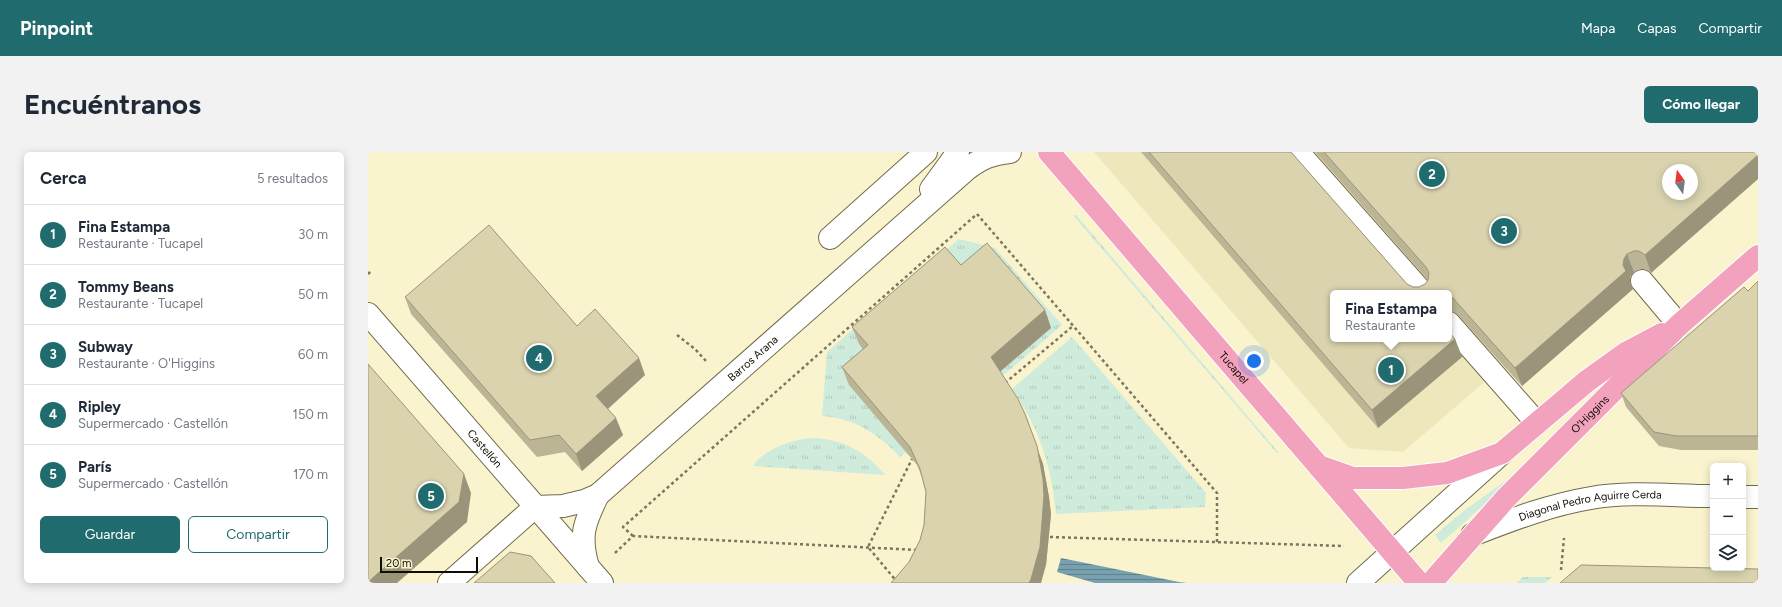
<!DOCTYPE html>
<html lang="es">
<head>
<meta charset="utf-8">
<style>
	:root { --surface:#fff; --page:#f2f2f3; --text:#1f2937; --muted:#747a83; --line:#e0e1e3; --accent:#1f6b6e }
	body { margin:0; font-family:Figtree,sans-serif; background:var(--page); color:var(--text) }
	.controls { position:absolute; right:12px; bottom:12px; display:grid; overflow:hidden; border-radius:6px; box-shadow:0 2px 10px #0003 }
	.controls button { width:36px; height:36px; display:grid; place-items:center; padding:0; border:0; border-bottom:1px solid var(--line); background:var(--surface); color:var(--text); font:20px sans-serif }
	.compass { position:absolute; left:1294px; top:12px; width:36px; height:36px; border-radius:50%; background:var(--surface); box-shadow:0 2px 10px #0003; rotate:346deg }
	.scale { position:absolute; left:12px; bottom:10px; width:98px; box-sizing:border-box; padding-left:4px; border:2px solid #100d03; border-top:0; font-size:11px; line-height:14px; white-space:nowrap; color:#100d03; -webkit-text-stroke:3px #f9f3ce; paint-order:stroke }
	.you { position:absolute; left:886px; top:209px; width:14px; height:14px; margin:-10px; border:3px solid #fff; border-radius:50%; background:#1a73e8; box-shadow:0 0 0 6px #1a73e833 }
	.badge { display:grid; place-items:center; width:26px; height:26px; border-radius:50%; background:var(--accent); color:#fff; font-size:13px; font-weight:700 }
	.pin { position:absolute; translate:-50% -50%; border:2px solid #fff; box-shadow:0 1px 4px #0006 }
	.popup { position:absolute; left:962px; top:138px; width:122px; height:52px; box-sizing:border-box; display:grid; place-content:center; border-radius:6px; background:var(--surface); filter:drop-shadow(0 1px 3px #0005); font-size:13px; white-space:nowrap; color:var(--muted) }
	.popup b { font-size:15px; color:var(--text) }
	.popup::after { content:''; position:absolute; left:50%; top:100%; margin-left:-8px; border:8px solid transparent; border-top-color:var(--surface) }
	.list { margin:0; padding:0; list-style:none }
	h2 { display:flex; justify-content:space-between; align-items:center; height:52px; margin:0; padding:0 16px; font-size:17px }
	h2 small { font-size:13px; font-weight:400; color:var(--muted) }
	.list li { display:grid; grid-template-columns:26px 1fr auto; gap:12px; align-items:center; box-sizing:border-box; height:60px; padding:0 16px; border-top:1px solid var(--line) }
	.list b { display:block; font-size:15px; white-space:nowrap }
	.list p { margin:0; font-size:13px; white-space:nowrap; color:var(--muted) }
	.list em { font-size:13px; font-style:normal; color:var(--muted) }
	.actions { display:flex; gap:8px; padding:12px 16px }
	.actions a { flex:1; padding:9px 0; border:1px solid var(--accent); border-radius:6px; text-align:center; font-size:14px; color:var(--accent) }
	.actions .main { background:var(--accent); color:#fff }
	.icon { flex:none; width:22px; height:22px; fill:none; stroke:currentColor; stroke-width:2; stroke-linecap:round; stroke-linejoin:round }
	.map { position:relative; flex:none; width:1390px; height:431px; overflow:hidden; border-radius:6px }
	header { display:flex; align-items:center; gap:24px; box-sizing:border-box; height:56px; padding:0 20px; background:var(--accent); color:#fff }
	header strong { font-size:19px }
	nav { display:flex; gap:22px; margin-inline-start:auto; font-size:14px }
	.intro { display:flex; align-items:center; justify-content:space-between; box-sizing:border-box; height:96px; padding:0 24px }
	h1 { margin:0; font-size:28px }
	.button { padding:10px 18px; border-radius:6px; background:var(--accent); color:#fff; font-size:14px; font-weight:700 }
	main { display:flex; gap:24px; padding:0 24px }
	aside { flex:1; background:var(--surface); border-radius:6px; box-shadow:0 2px 10px #0003 }
	.map>svg:first-child { display:block }
	.built { fill:#eee7bb; fill-rule:evenodd }
	.grass { fill:url(#grass-tufts) }
	.water { fill:url(#water-rules) }
	.lines { fill:none; stroke-linecap:round; stroke-linejoin:round }
	.minor-casing { stroke:#726c4c; stroke-width:24 }
	.major-casing { stroke:#fff; stroke-width:24 }
	.path { stroke:#7b7660; stroke-width:2.5; stroke-dasharray:3 3; stroke-linecap:butt }
	.minor { stroke:#fff; stroke-width:22 }
	.major { stroke:#f3a2be; stroke-width:22 }
	.wall { fill:#bbb596 }
	.shaded-wall { fill:#99947a }
	.building { fill:#dad3ae; stroke:#99947a; fill-rule:evenodd }
	.labels { text-anchor:middle; dominant-baseline:central; stroke-width:4; stroke-linejoin:round; paint-order:stroke }
	.street-label { font-size:11px; fill:#100d03; stroke:#f9f3ce }
</style>
</head>
<body>
<header>
<strong>Pinpoint</strong>
<nav><a>Mapa</a><a>Capas</a><a>Compartir</a></nav>
</header>
<div class="intro"><h1>Encuéntranos</h1><a class="button">Cómo llegar</a></div>
<main>
<aside>
<h2>Cerca<small>5 resultados</small></h2>
<ul class="list">
<li><span class="badge">1</span><div><b>Fina Estampa</b><p>Restaurante · Tucapel</p></div><em>30 m</em></li>
<li><span class="badge">2</span><div><b>Tommy Beans</b><p>Restaurante · Tucapel</p></div><em>50 m</em></li>
<li><span class="badge">3</span><div><b>Subway</b><p>Restaurante · O'Higgins</p></div><em>60 m</em></li>
<li><span class="badge">4</span><div><b>Ripley</b><p>Supermercado · Castellón</p></div><em>150 m</em></li>
<li><span class="badge">5</span><div><b>París</b><p>Supermercado · Castellón</p></div><em>170 m</em></li>
</ul>
<div class="actions"><a class="main">Guardar</a><a>Compartir</a></div>
</aside>
<div class="map">
<svg width="1390" height="431" viewBox="0 0 1390 431">
	<defs>
		<pattern id="grass-tufts" width="24" height="20" patternUnits="userSpaceOnUse"><rect width="24" height="20" fill="#ceebdc"/><path d="M3 7l-1-3M5 7V3M7 7l1-3M15 17l-1-3M17 17v-4M19 17l1-3" fill="none" stroke="#b0c8bb"/></pattern>
		<pattern id="water-rules" width="6" height="5" patternUnits="userSpaceOnUse"><rect width="6" height="5" fill="#78a1af"/><path d="M0 2.5h6" fill="none" stroke="#61828c"/></pattern>
	</defs>
	<rect width="100%" height="100%" fill="#f9f3ce"/>
	<path class="built" d="M726,0H1390V27L1154,234L1135,214L1035,300L981,296ZM1300,18H1324V42H1300ZM965,141H1081V187H965Z"/>
	<path class="grass" d="M705,63H708L911,301H909Z
		M591,87L627,96L694,173L631,227L541,130Z
		M491,172L507,211L538,300L532,305C511,282 486,266 454,264L459,200Z
		M704,185L838,341L837,355L688,362C684,316 671,274 644,237Z
		M447,286C477,288 498,300 517,323L385,314C399,295 425,287 447,286Z
		M1140,327H1142V330L1073,391L1067,383L1097,358Z
		M1155,425H1184L1177,431H1148Z"/>
	<path class="water" d="M693,406L811,430L819,431H727L689,420Z"/>
	<g class="lines">
		<g class="minor-casing">
			<g id="minor">
				<path d="M930,0L1055,141"/>
				<path d="M563,37L590,0"/>
				<path d="M462,86L558,0"/>
				<path d="M1274,129L1311,173"/>
				<path id="s1" d="M0,162L234,431"/>
				<path d="M1081,171L1168,270"/>
				<path d="M1375,345H1390"/>
				<path id="s2" d="M1104,383C1143,368 1181,353 1223,346C1263,339 1305,344 1345,344"/>
				<path d="M220,415C211,384 216,371 230,343"/>
				<path id="s3" d="M81,431L167,355L195,354L216,349L230,343L599,17C614,6 623,2 642,0"/>
				<path d="M990,431L1134,301"/>
			</g>
		</g>
		<g class="major-casing">
			<g id="major">
				<path id="s4" d="M681,0L1051,431"/>
				<path d="M951,314L985,326H1035L1079,321L1134,301L1219,229L1258,201L1294,182"/>
				<path id="s5" d="M1063,431L1138,346L1311,173L1390,104"/>
			</g>
		</g>
		<path class="path" d="M0,122L3,119
			M309,183L327,197L338,209
			M637,231L705,174
			M265,384L255,375L609,62L849,341V390
			M682,385L976,394
			M247,401L265,384L550,398
			M1193,418L1196,386
			M530,431L500,395L544,307"/>
		<use href="#minor" class="minor"/>
		<use href="#major" class="major"/>
	</g>
	<path class="wall" d="M773,0H923L1039,132L1045,135H1051L1057,132L1060,128L947,0H1390L1283,121L1278,117H1272L1266,120L1262,125V130L1265,137L1154,234L1090,163L1085,159H1081V141H965L1087,187L1094,205L1010,276Z
		M593,113L677,158L683,176L632,220L675,312L681,345L683,362L678,413L541,410L552,388L556,373L558,340L554,325L549,313L481,233L474,215L495,197L491,192L484,175Z
		M1390,129V298H1313L1291,294L1258,255L1253,241L1380,139Z
		M37,145L209,174L277,223L240,257L255,283L214,319L197,300L169,305L43,162Z"/>
	<path class="shaded-wall" d="M1390,3V27L1283,121L1277,103Z
		M1259,102L1266,120L1262,125V130L1265,137L1154,234L1147,216L1255,113L1256,107Z
		M677,158L683,176L629,222L623,205Z
		M1087,187L1094,205L1010,276L1004,258Z
		M271,206L277,223L235,261L228,244Z
		M657,262L675,312L681,345L683,362L678,413L673,431H661Z
		M248,266L255,283L214,319L208,302Z
		M96,322L103,341L99,370L29,431H0Z"/>
	<path class="building" d="M781,0H923L1039,132L1045,135H1051L1057,132L1060,128L1061,121L1058,115L956,0H1390V3L1277,103L1271,99H1266L1259,102L1256,107L1255,113L1258,119L1147,216L1084,145L1081,143V141H965V187H1081V180L1087,187L1004,258ZM1300,18H1324V42H1300Z
		M121,73L209,174L227,157L271,206L228,244L248,266L208,302L191,283L162,288L37,145Z
		M619,91L677,158L623,205L650,247L657,262L669,294L675,327L676,344L672,395L663,427L661,431H523L541,410L552,388L556,373L558,340L552,317L542,295L474,215L500,193L484,175L577,95L593,113Z
		M1390,129V284H1308L1286,280L1253,241L1376,135L1380,139Z
		M0,212L96,322L91,350L0,430Z
		M142,400L163,404L187,431H106Z
		M1213,413L1390,417V431H1192Z"/>
	<g class="labels">
		<g class="street-label">
			<text stroke="none"><textPath href="#s3" startOffset="386">Barros Arana</textPath></text>
			<text stroke="none"><textPath href="#s4" startOffset="284">Tucapel</textPath></text>
			<text stroke="none"><textPath href="#s5" startOffset="232">O'Higgins</textPath></text>
			<text stroke="none"><textPath href="#s1" startOffset="178">Castellón</textPath></text>
			<text stroke="none"><textPath href="#s2" startOffset="123">Diagonal Pedro Aguirre Cerda</textPath></text>
		</g>
	</g>
</svg>
<div class="controls">
<button>+</button>
<button>−</button>
<button><svg class="icon" aria-label="layers" viewBox="0 0 24 24"><path d="M12 4l9 5-9 5-9-5zM3 14l9 5 9-5"/></svg></button>
</div>
<svg class="compass" viewBox="-18 -18 36 36"><path d="M0-13l5 13h-10z" fill="#e53935"/><path d="M0 13l5-13h-10z" fill="#747a83"/></svg>
<div class="scale">20 m</div>
<div class="you"></div>
<div class="pin badge" style="left:1023px;top:218px">1</div>
<div class="popup"><b>Fina Estampa</b>Restaurante</div>
<div class="pin badge" style="left:1064px;top:22px">2</div>
<div class="pin badge" style="left:1136px;top:79px">3</div>
<div class="pin badge" style="left:171px;top:206px">4</div>
<div class="pin badge" style="left:63px;top:344px">5</div>
</div>
</main>
</body>
</html>
